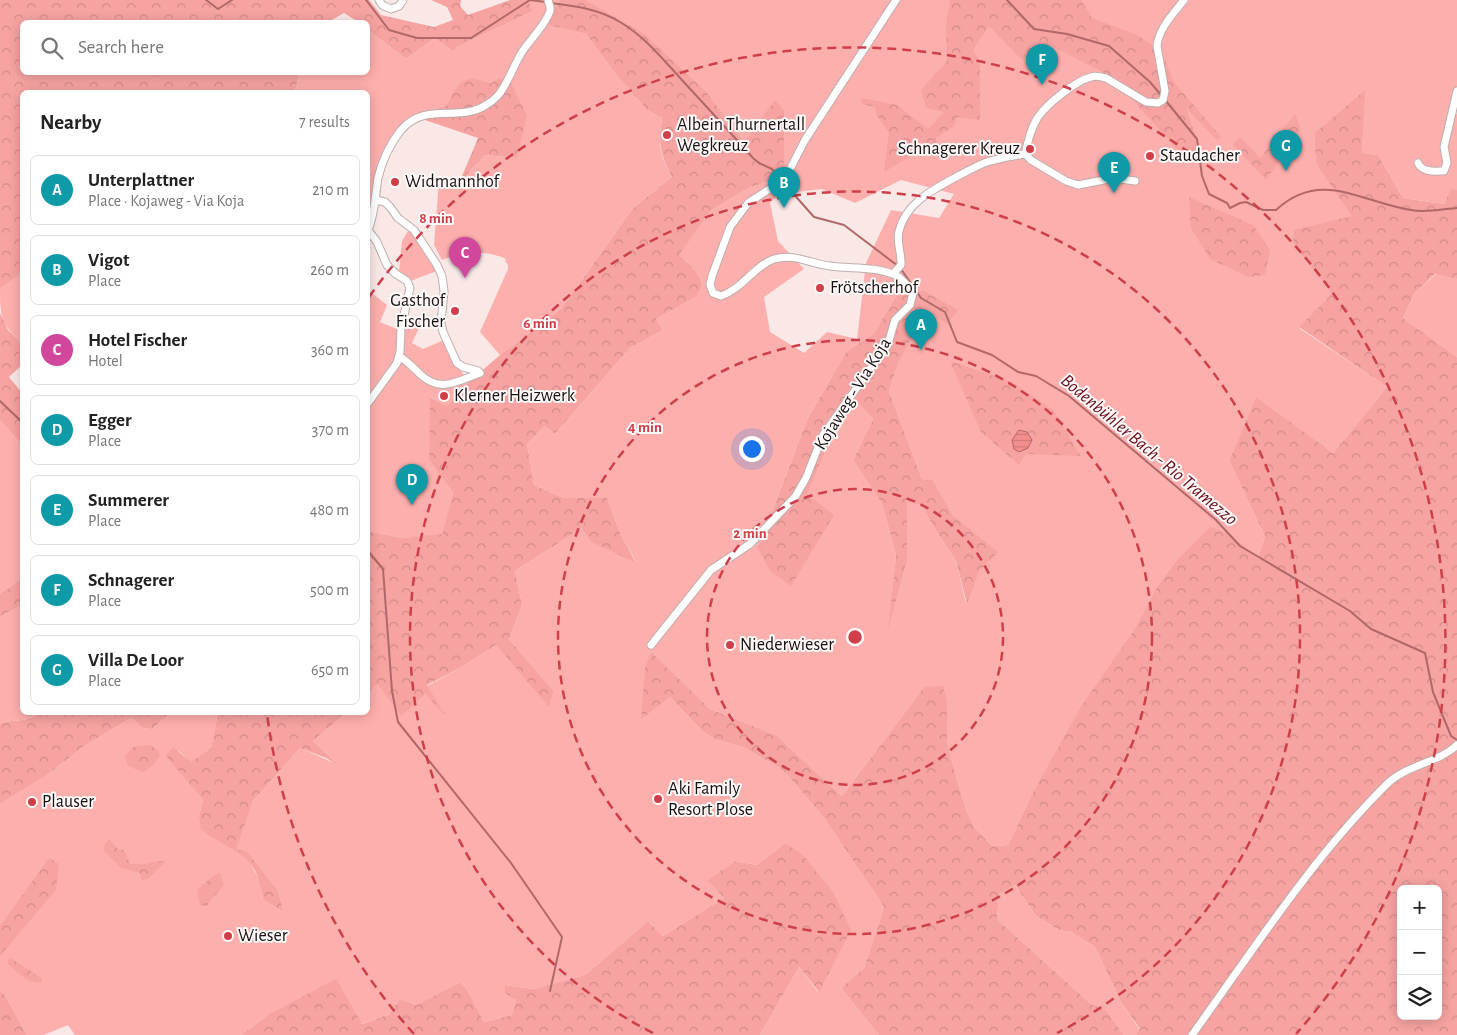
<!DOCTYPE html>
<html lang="en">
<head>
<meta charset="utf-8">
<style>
	:root { --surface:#fff; --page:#f6f6f6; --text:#222; --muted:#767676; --line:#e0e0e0; --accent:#0f766e }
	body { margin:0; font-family:"Alegreya Sans",sans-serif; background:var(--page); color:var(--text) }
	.controls { position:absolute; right:15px; bottom:15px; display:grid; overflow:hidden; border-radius:8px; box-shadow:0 2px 12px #0003 }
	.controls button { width:45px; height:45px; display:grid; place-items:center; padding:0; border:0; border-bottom:1px solid var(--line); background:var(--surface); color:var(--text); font:25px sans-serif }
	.you { position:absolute; left:751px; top:448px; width:18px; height:18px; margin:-12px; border:4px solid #fff; border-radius:50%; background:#1a73e8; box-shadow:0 0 0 8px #1a73e833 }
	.badge { display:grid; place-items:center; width:32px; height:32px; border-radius:50%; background:var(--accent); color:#fff; font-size:16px; font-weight:700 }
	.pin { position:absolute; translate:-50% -41px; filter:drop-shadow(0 1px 2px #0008) }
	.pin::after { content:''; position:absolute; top:26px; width:18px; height:15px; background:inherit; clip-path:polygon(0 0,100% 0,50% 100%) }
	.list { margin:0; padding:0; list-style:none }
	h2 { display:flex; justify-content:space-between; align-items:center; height:65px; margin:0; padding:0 20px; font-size:21px }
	h2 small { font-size:16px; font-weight:400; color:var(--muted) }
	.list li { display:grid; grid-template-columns:32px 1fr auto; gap:15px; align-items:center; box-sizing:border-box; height:70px; margin:0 10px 10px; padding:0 10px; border:1px solid var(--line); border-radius:8px }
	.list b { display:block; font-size:19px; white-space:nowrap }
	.list p { margin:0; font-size:16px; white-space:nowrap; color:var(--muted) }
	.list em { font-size:16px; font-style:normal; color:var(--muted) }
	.icon { flex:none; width:28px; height:28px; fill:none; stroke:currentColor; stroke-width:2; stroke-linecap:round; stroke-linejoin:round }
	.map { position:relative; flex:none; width:1457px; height:1035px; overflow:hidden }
	.search { position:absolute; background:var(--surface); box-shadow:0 2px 12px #0003; left:20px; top:20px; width:350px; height:55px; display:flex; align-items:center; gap:12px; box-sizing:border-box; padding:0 18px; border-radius:8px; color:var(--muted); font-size:19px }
	.panel { position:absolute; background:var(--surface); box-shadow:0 2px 12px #0003; left:20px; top:90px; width:350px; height:625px; border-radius:8px }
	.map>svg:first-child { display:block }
	.green { fill:#fdafad; fill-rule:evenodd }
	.forest { fill:url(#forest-crowns); fill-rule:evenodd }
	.water { fill:url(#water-rules); stroke:#b16868 }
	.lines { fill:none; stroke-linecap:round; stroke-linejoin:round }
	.stream { stroke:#b16868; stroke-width:2 }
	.minor-casing { stroke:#beadad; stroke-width:9 }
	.minor { stroke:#fff; stroke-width:7 }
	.ring { fill:none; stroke:#cf3f49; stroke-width:2.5; stroke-dasharray:9 6 }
	.poi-dot { fill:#cf3f49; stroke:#fdf9f9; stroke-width:2 }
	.labels { text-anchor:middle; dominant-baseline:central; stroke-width:4; stroke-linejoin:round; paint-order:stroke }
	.poi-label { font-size:18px; fill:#161010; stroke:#fdf9f9; text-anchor:start }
	.street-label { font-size:18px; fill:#161010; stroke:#fdf9f9 }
	.water-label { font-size:19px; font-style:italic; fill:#690e19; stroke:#fdf9f9 }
	.centre { fill:#cf3f49; stroke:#fdf9f9; stroke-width:2.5 }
	.ring-label { font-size:15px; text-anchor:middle; font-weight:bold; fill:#cf3f49; stroke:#fdf9f9; stroke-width:4; stroke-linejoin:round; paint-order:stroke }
</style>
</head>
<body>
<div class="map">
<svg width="1457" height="1035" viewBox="0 0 1457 1035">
	<defs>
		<pattern id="forest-crowns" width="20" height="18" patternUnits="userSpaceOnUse" patternTransform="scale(1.25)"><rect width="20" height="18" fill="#f6a3a1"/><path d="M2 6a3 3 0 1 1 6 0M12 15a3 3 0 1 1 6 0" fill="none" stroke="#d28b8a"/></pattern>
		<pattern id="water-rules" width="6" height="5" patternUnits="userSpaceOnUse" patternTransform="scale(1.25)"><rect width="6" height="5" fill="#f38e8d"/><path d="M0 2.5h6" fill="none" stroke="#d07979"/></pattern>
	</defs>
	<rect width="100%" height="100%" fill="#fae8e7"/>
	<path class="green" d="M528,0H560L545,24L586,34L613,71L647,110L662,118C658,143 659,155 672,177L633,208L561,309L500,355L480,332L508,269V265L505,261L506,259C484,249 464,252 442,260L434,245L439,180L459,183L485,155L517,158L495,81L491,83L474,78L456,87L447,105L417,117L410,121L383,162L368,223V92H295L299,73L368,72V30L406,59L435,38L452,51L457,47L533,11Z
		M586,0H1457V103L1454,114H1457V190L1451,188L1444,204L1403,198L1378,155L1362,153L1364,91L1314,133L1316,164L1353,216L1293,243L1333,294L1299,328L1387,387L1333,453L1256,398L1229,461L1265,536L1258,560L1230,534L1176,561L1158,585L1132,633L1030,798L1008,845L992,846L975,828L966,810L957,780L947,742V701L924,687L842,796L776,735L710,709L651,653L641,718L670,697L703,732L715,739L743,747L783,770L824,818L884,907L864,968L841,988L879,1035H760L799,967L818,992L785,843L757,865L735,861L707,880L724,898L663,936L648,921L585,975L533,989L505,985L516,1000L512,1015L484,1022L467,989L460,982L416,1005L400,999L389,1014L361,1024L268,1015L241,1035H75L68,1025L44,1035H27L5,995L0,990V804L46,776L83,747L131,718L143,728L152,729L171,713H218L211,748L191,763L179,751L167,756L203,800L199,816L235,849L253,801L300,748L339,765L313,741L346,713L368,712V693L378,684L425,694L444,713L427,686L460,668L496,645L549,706L554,691L509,639L522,605L515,571L582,528L636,562L620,533L607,498H564L534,485L527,444L545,426L555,434L630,348L663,330L656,319L696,297L687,262L678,255L710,211L750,187L784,177V110L775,101L744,141L705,90L648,37ZM901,180L954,194L939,218L891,210L866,263L857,339L827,332L804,353L770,332L764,297L804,269L778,241L770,203L779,194L822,189L855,203ZM896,296L958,311L926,309L898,364L889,391L922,479L933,480L953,515L997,552L979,572L966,603L956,561L933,526L922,506L907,500V561L889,627L896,555L882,504L853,460L873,419L859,404L839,418L806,494L758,548L808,418L846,352L874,333ZM248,859L278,891L284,912L263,900L260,881Z
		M408,231L413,234L437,271L410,281L399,272L402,241Z
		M22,273V343C1,324 0,317 0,289Z
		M1436,274L1457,279V357L1403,318L1414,294Z
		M368,290L387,305L380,322L402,331L406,317L420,320V326L412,343L423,349L444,340L455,363L469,382L447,406L431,397L429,460L453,493L442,535L402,538L368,531Z
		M0,420L22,445V578L0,594Z
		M22,605V712L39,713C24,724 15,718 0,724V617Z
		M1015,885L1036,916L1059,930L1071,932L1095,947L1121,1002L1140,1030L1136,1035H1124L1106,1010L1091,1004L997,919L999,894Z"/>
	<path class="forest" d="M0,0H369L381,15L434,27L453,20L447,7L431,0H461L460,6L468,15L510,0H528L533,11L457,47L452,51L435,38L406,59L368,30V22H358L344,13L328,22H22V72L299,73L295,92H22V273L0,289Z
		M560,0H586L646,35L705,90L744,141L775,100L784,110V177L750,187L710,211L679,255C688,263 698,272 702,284L696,297L656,319L663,330L630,348L555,434L545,426L527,444L534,485L564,498H607L620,533L636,563L590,541L582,528L515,571L522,605L509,639L554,691L549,707L496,645L460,668L427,685L446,716L425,694L401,716L378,684L368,693V531L402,538L442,534L453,493L429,460L430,397L447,406L469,382L500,355L561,309L633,208L672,177C660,155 658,143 662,118L647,110L613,71L586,34L544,24Z
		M950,0H1081L1092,18L1137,35L1161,51L1174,82L1221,137L1217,140L1186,108L1205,163L1194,162L1176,148L1112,77L1050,45L1022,60L989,26L973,50L980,62V120L957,117L954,126L936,138L941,158L919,151L884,172L889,133L876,114L875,107L862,104L861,98L897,105L928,129L944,112L926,108L921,90L947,61L946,26Z
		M474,78L491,83L499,78L511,83L527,116L517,158L485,155L459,183L478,138L416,117L447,105C455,89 455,82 474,78Z
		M1365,90L1362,153L1378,155L1403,198L1444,204L1451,188L1457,190V279L1435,274L1414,294L1403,318L1457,357V1035H1136L1140,1029L1121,1002L1095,947L1071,932L1059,930L1036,916L1015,885L999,894L997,919L1091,1004L1106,1010L1124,1035H879L841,988L864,968L884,907L824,818L783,770L743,747L715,739L703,732L670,697L641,719L645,668L651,652L710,709L776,735L842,796L924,687L943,686L947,701V742L957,780L966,810L975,828L992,846L1008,845L1030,798L1082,705L1132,633L1158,585L1176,561L1210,527L1230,534L1258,559L1265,536L1229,461L1256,397L1333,453L1387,387L1299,327L1332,294L1293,243L1294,230L1352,216L1316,164L1314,133ZM1401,889H1438V1016H1401Z
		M1295,114L1301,129L1266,180L1233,145L1240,137L1260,158Z
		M1189,197L1253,225L1270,250L1265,275L1249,277L1210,259L1191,228Z
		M924,291L958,310L947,324L926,310L898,364L889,391L922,479L933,480L953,515L998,552L979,572L967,604L956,561L933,526L922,506L907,501V561L888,631L896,555L882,504L853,460L873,419L859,404L839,418L807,494L834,515L791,586L770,571L758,548L808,418L846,352L874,333L896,296Z
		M0,313L8,330L22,343V365L9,377L22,393V445L0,420Z
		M950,361L1012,382L1053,410L1081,456L1026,454L1019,465L981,432Z
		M22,578V605L0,617V594Z
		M39,713V712L171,713L152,729L143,728L131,718L83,747L46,776L0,804V724C15,718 24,724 39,713Z
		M218,713H346L313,741L341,767L326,758L300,748L253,801L236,849L247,852L278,891L284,912L263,900C257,850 234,855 201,829L199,816L203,800L166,756L173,747L191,762L211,748Z
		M150,745L159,751L160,756L152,766L143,772L128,766L125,756L133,747Z
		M109,839L119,850H124L130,864H145L165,860L164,863L150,877L142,881L140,873L121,868L104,851L105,844Z
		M785,843L803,855L833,892L851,930L819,992L799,967L760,1035H241L268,1015L336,979L362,1024L389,1014L400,999L416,1005L460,982L467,989L484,1022L512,1015L516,1000L505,993V985L533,989L585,975L648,921L663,936L724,898L707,880L735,861L757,865Z
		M49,858L59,864L56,890L0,956V926Z
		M220,873L224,884C220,892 211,897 207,906L200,905L197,890L213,876Z
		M11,958L42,979V982C30,985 16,972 8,964V960Z
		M0,990L5,995L27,1035H0Z"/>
	<path class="water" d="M1019,430L1027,432L1032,440L1028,448L1019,452L1014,449L1012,440Z"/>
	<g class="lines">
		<path class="stream" d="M206,0L218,9L232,0
			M366,0L389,30L417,38H471L530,0L546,2
			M1007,0L1034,29L1067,34L1109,46L1150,82L1161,95
			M551,3C575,6 599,9 620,22C644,36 662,58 681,79C705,105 729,131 753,158L759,163L772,169L780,179
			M1166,101L1197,139L1202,176L1209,194L1227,203L1230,208L1240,203L1246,202L1263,210H1276C1321,169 1361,202 1411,210C1425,213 1443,209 1457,208
			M783,182L814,217L844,225L898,266
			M901,269L921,298L945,312L957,342L992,355L1018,372L1036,376L1069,396L1216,520L1240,546L1350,611L1371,629L1425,653L1433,692L1451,736L1457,740
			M0,401L22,422
			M368,551L383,569L392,691L398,722L511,863L562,937L550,991"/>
		<g class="minor-casing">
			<path id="minor" d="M379,0L382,5L391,9L399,6L403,0
				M1025,154L1031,160L1066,181L1078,185L1114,178L1135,181
				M1418,163C1423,173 1435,171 1444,171L1447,163L1444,147L1457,91
				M376,200L385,202L390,207L398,218L414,230L437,265L442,276L444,291L441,323L443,332L457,363L463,367L478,371L480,373
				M368,230C375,214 375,196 378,178C382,161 390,144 401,130C426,101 458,123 486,105C491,102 497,97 500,93C509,80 514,65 522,52C530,40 546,24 550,11C551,7 549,4 548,0
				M893,274L901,265C902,254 896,243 899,231C906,203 932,190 956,177C966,172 976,166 987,162C1000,158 1012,156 1025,154C1028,141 1031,128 1038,117C1047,104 1075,81 1091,77C1095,75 1101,77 1106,78L1146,102L1158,103L1163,100L1165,91L1157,46C1159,28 1173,14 1184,0
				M399,356C407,361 414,368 421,375C441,393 458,381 480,373
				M368,403L397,363L400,352L401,329L410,288L407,281L396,274L387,265L377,242L368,230
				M651,645L711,570L750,544L795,497L806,478L823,435L888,344L895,320L910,305L913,293C907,286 903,278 895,275C874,266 851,269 830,266C811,264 794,253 774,259C754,266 742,289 721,296L713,293L710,285L712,276L730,227L748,203L785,179L805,140L896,0
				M1192,1035C1254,949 1312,858 1388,783C1407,765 1440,762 1457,745"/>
		</g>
		<use href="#minor" class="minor"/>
	</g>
	<g class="ring">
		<circle cx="855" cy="637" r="148"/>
		<circle cx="855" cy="637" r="297"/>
		<path d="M653 1033A445 445 0 1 1 1057 1033"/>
		<path d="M414 1034A593 593 0 0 1 267 714M369 297A593 593 0 1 1 1296 1034"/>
	</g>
	<g class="poi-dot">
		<circle cx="667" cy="135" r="5"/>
		<circle cx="1030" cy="149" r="5"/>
		<circle cx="1150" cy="156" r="5"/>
		<circle cx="395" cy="182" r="5"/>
		<circle cx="820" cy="288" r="5"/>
		<circle cx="455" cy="311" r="5"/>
		<circle cx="444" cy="396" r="5"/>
		<circle cx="730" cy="645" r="5"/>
		<circle cx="658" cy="799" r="5"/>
		<circle cx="32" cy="802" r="5"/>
		<circle cx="228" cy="936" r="5"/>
	</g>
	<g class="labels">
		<g class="poi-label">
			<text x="677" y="125">Albein Thurnertall<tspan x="677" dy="21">Wegkreuz</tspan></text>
			<text x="1020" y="149" text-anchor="end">Schnagerer Kreuz</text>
			<text x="1160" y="156">Staudacher</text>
			<text x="405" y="182">Widmannhof</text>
			<text x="830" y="288">Frötscherhof</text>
			<text x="445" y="301" text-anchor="end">Gasthof<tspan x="445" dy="21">Fischer</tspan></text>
			<text x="454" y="396">Klerner Heizwerk</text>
			<text x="740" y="645">Niederwieser</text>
			<text x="668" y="789">Aki Family<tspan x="668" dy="21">Resort Plose</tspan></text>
			<text x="42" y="802">Plauser</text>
			<text x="238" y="936">Wieser</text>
		</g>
		<g class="street-label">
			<text transform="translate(853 394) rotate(-58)">Kojaweg - Via Koja</text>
		</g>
		<g class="water-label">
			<text transform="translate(1149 450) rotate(40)">Bodenbühler Bach - Rio Tramezzo</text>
		</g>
	</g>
	<circle cx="855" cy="637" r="8" class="centre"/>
	<g class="ring-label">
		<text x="436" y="223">8 min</text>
		<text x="540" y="328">6 min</text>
		<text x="645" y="432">4 min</text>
		<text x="750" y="538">2 min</text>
	</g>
</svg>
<div class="controls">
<button>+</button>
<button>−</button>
<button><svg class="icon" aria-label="layers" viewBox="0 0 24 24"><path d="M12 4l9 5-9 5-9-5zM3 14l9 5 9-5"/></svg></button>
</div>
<div class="you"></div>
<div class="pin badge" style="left:921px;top:350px;background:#0f9aa8">A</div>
<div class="pin badge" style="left:784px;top:208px;background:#0f9aa8">B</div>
<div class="pin badge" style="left:465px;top:278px;background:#d1479c">C</div>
<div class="pin badge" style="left:412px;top:505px;background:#0f9aa8">D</div>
<div class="pin badge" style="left:1114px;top:193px;background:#0f9aa8">E</div>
<div class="pin badge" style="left:1042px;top:85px;background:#0f9aa8">F</div>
<div class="pin badge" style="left:1286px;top:171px;background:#0f9aa8">G</div>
<div class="search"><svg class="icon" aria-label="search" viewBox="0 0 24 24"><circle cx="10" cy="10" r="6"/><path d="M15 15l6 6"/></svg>Search here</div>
<section class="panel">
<h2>Nearby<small>7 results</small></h2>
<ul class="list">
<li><span class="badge" style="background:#0f9aa8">A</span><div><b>Unterplattner</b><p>Place · Kojaweg - Via Koja</p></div><em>210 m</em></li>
<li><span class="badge" style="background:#0f9aa8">B</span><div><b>Vigot</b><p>Place</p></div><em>260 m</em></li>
<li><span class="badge" style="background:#d1479c">C</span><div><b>Hotel Fischer</b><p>Hotel</p></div><em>360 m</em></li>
<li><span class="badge" style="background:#0f9aa8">D</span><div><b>Egger</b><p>Place</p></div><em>370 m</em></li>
<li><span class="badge" style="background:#0f9aa8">E</span><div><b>Summerer</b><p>Place</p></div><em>480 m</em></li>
<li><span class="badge" style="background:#0f9aa8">F</span><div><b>Schnagerer</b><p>Place</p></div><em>500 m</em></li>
<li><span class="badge" style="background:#0f9aa8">G</span><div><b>Villa De Loor</b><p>Place</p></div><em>650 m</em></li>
</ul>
</section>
</div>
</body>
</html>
